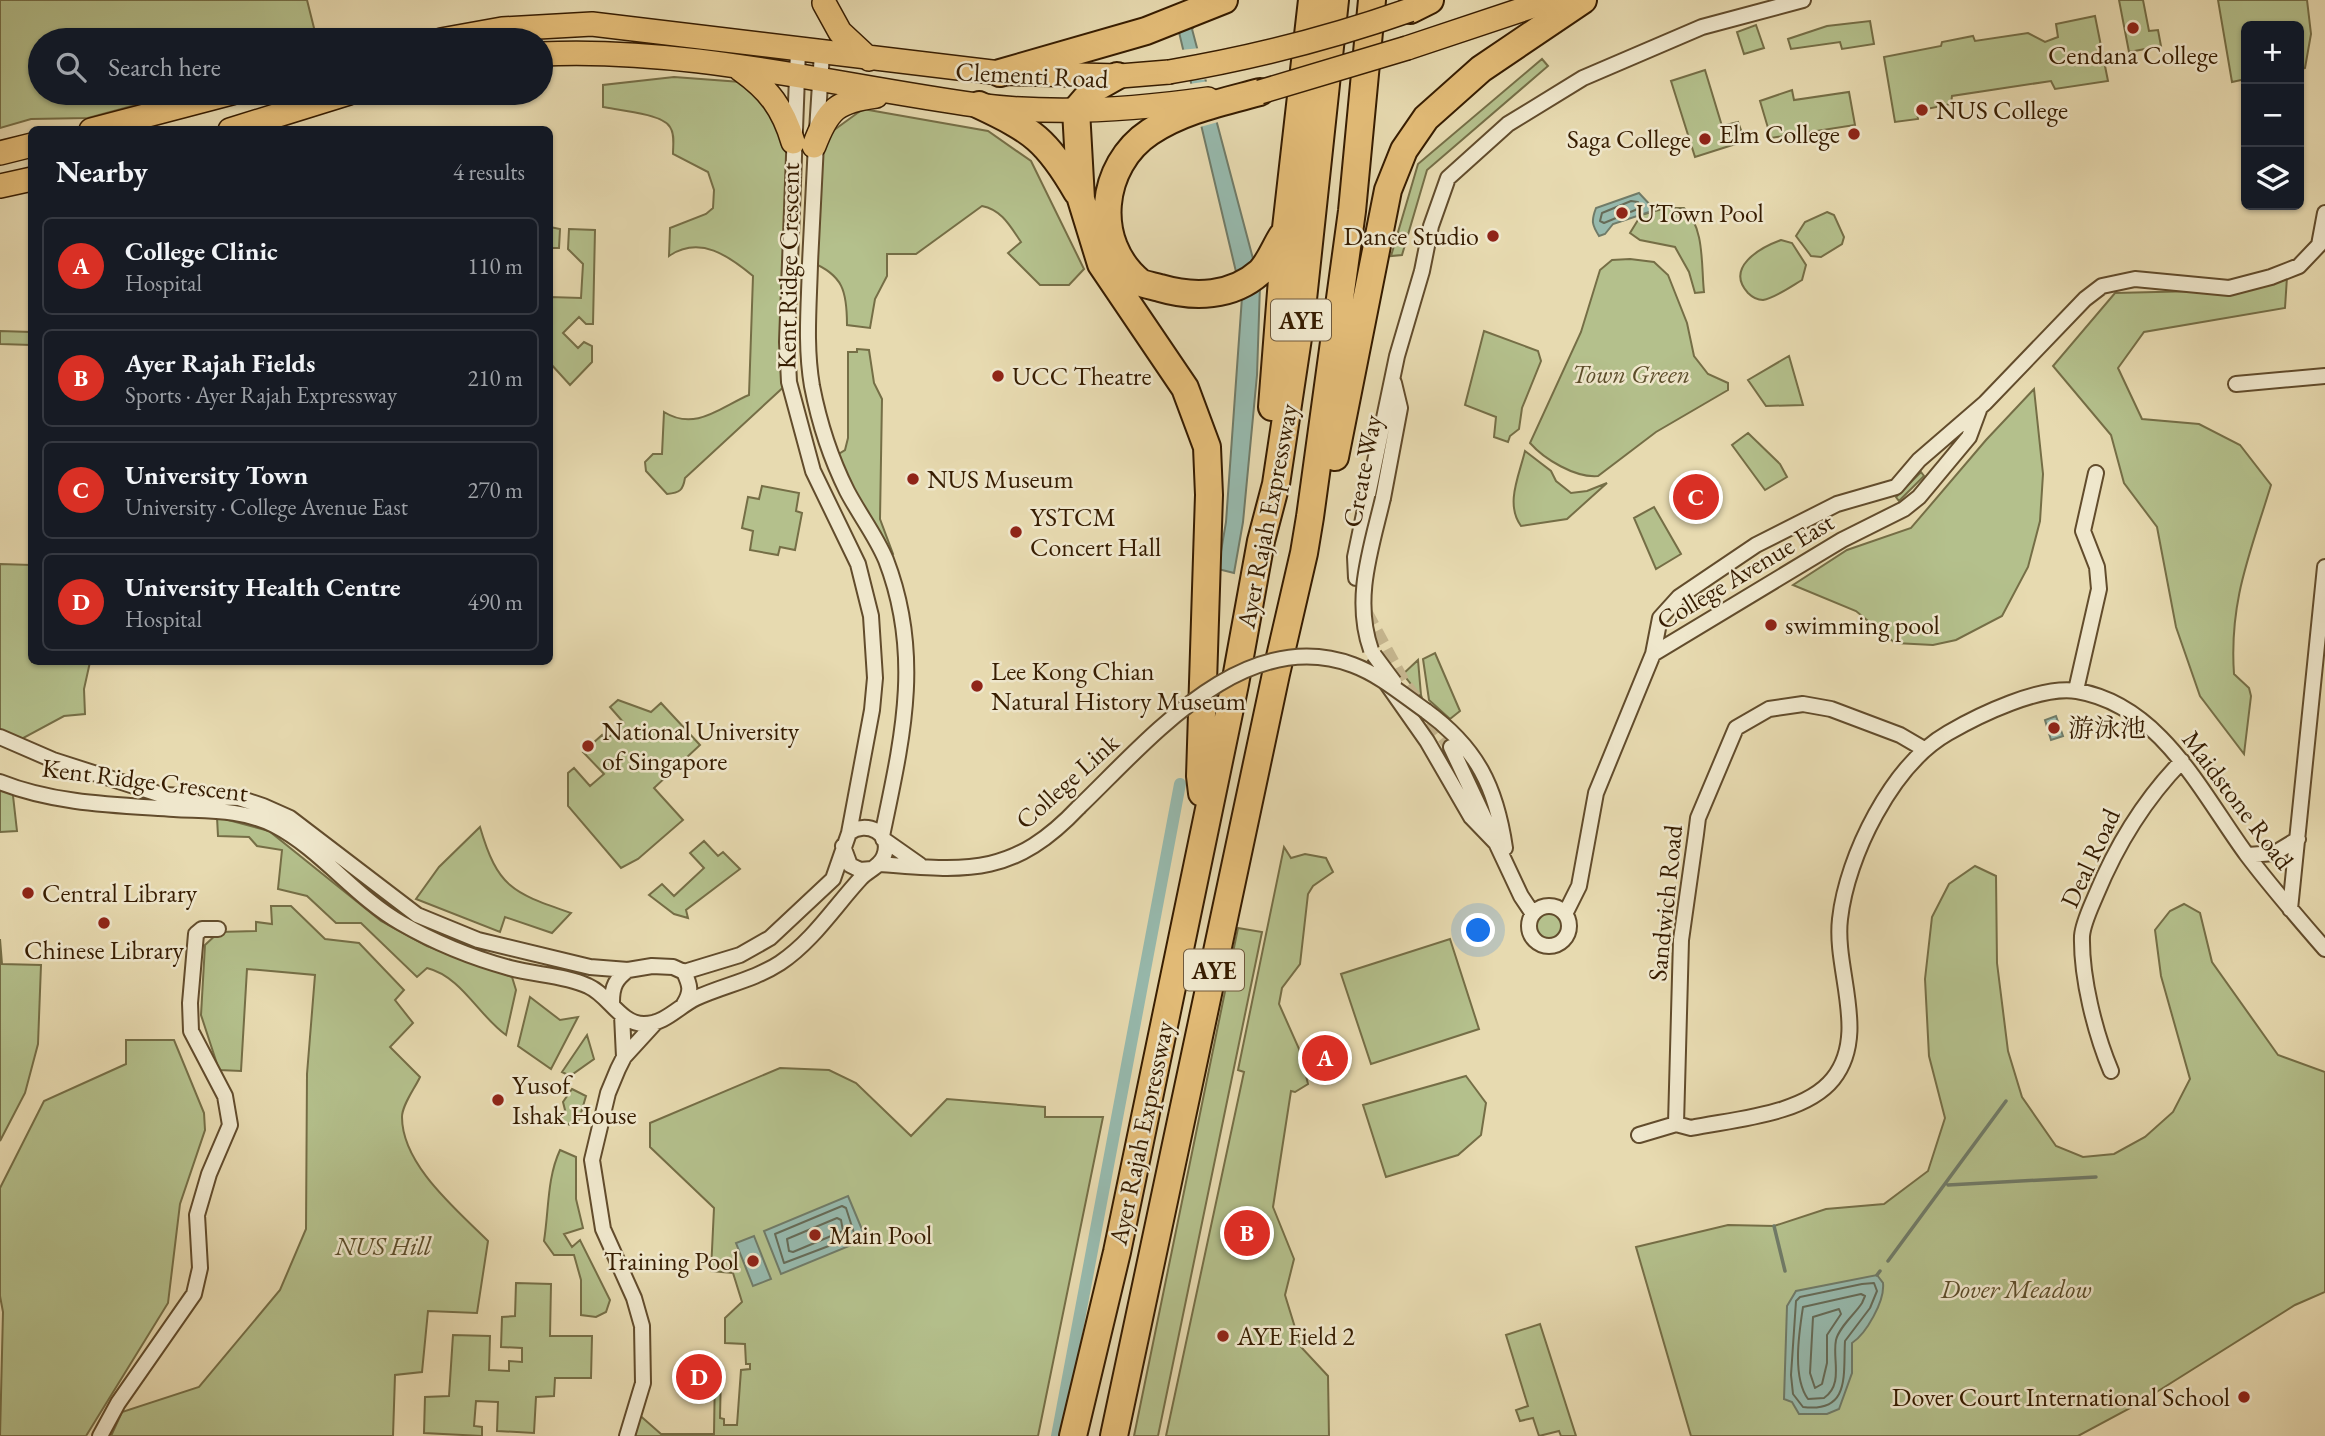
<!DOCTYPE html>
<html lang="en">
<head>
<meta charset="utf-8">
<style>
	:root { --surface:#171b24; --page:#242831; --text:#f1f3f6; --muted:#9ea1a6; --line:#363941; --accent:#d93025 }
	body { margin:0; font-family:"EB Garamond","Noto Serif SC",serif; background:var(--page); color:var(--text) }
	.controls { position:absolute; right:21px; top:21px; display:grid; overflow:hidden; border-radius:10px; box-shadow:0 2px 5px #0004 }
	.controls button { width:63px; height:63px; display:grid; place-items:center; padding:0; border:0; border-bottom:2px solid var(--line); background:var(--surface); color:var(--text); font:35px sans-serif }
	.you { position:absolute; left:1479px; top:931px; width:24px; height:24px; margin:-18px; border:5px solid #fff; border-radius:50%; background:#1a73e8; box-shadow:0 0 0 10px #1a73e833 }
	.badge { display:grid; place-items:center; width:46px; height:46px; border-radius:50%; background:var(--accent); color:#fff; font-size:23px; font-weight:700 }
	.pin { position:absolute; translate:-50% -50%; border:4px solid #fff; box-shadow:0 2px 7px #0006 }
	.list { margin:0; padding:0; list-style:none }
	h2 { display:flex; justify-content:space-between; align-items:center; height:91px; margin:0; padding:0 28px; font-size:30px }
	h2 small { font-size:23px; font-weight:400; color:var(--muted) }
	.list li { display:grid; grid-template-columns:46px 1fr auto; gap:21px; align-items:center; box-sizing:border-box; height:98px; margin:0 14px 14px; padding:0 14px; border:2px solid var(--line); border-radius:10px }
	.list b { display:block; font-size:26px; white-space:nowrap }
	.list p { margin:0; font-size:23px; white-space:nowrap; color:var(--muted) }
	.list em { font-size:23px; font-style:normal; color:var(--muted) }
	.icon { flex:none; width:38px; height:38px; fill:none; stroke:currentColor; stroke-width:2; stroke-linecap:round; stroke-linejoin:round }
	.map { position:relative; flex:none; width:2325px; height:1436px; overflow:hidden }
	.search { position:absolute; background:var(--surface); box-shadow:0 2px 5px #0004; left:28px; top:28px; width:525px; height:77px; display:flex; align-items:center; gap:18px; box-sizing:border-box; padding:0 24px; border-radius:38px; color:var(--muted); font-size:26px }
	.panel { position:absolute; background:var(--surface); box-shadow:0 2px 5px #0004; left:28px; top:126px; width:525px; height:539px; border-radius:10px }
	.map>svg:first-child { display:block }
	.green { fill:#b4c08c; stroke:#756e46; stroke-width:2 }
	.water { fill:#97baae; stroke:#707b68; stroke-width:2 }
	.pier { fill:#e7dab0 }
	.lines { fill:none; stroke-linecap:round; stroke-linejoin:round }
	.shore { stroke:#666b57; stroke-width:2 }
	.stream { stroke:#707b68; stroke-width:3.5 }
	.canal { stroke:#97baae; stroke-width:12 }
	.minor-tunnel { stroke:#c4b48d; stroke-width:14; stroke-dasharray:14 7; stroke-linecap:butt }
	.minor-casing { stroke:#624c2c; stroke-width:18 }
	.primary-casing { stroke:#361c00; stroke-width:26 }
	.motorway-casing { stroke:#361c00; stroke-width:30 }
	.minor { stroke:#efe7cc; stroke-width:14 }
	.primary { stroke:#e4bd78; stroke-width:23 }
	.motorway { stroke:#e4bd78; stroke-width:26 }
	.minor-bridge-casing { stroke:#624c2c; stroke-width:18; stroke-linecap:butt }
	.primary-bridge-casing { stroke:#361c00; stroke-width:26; stroke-linecap:butt }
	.minor-bridge { stroke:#efe7cc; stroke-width:14 }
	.primary-bridge { stroke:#e4bd78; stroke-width:23 }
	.poi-dot { fill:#8f2418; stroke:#efe7cc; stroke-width:2.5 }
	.labels { text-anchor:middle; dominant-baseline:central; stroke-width:5; stroke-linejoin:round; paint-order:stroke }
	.shield { fill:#efe7cc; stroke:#6e593d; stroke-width:2 }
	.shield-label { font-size:24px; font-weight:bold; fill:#361c00 }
	.poi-label { font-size:26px; fill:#361c00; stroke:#efe7cc; text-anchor:start }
	.street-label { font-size:26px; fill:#361c00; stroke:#efe7cc }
	.park-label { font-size:26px; font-style:italic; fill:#5c4d2a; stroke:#efe7cc }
</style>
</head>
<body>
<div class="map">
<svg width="2325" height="1436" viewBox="0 0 2325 1436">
	<rect width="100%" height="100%" fill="#e7dab0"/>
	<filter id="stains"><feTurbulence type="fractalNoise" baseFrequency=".00286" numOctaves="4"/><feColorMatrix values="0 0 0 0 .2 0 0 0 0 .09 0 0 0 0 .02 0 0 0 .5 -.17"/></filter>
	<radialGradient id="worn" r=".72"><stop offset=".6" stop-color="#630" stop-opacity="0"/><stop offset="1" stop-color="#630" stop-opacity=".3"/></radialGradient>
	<path class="green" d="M0,0H307L317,40H40V93H180L88,118L31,119L0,128Z
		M2119,0H2143L2149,31L2158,30L2161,46L2129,52Z
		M2218,0H2307L2311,34L2305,68L2299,70V26H2246V79L2232,82Z
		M2095,16L2108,81L2055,89L2051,81L1952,96L1951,104L1917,111L1918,119L1895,122L1884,57L1941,46L1942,42L1973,36L1975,41L2028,33L2045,42L2058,37L2056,24Z
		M1870,21L1874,44L1842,49L1840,42L1791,49L1788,39L1827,26Z
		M1756,25L1764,48L1744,54L1737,32Z
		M1542,59L1548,66L1427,170L1402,255L1391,256L1418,164Z
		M1705,70L1722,126L1738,122L1745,141L1695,157L1671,81Z
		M674,77L741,82L757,94L790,130L789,382L685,478C683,490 680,493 667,494L646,471L645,462L653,454H662L664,412C696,432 722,406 749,395L753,276C729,256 700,235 669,256L670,228L706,214L713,208L714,190L708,172L673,154C673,145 675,134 670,127C663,114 618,110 603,107V85Z
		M1792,90L1794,100L1849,92L1855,125L1771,138L1760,101Z
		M863,109L988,131L1031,161L1084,269L1069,285H1040L1008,253L1021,242C1010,226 1002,210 982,206L916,254H887V276L875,299L870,328L847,325C847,291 843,275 811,262L820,130H834Z
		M1666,208H1684C1705,228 1701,265 1704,292L1695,293L1689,272L1675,247L1640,240L1630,233L1641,215Z
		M1827,212L1834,215L1844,237L1842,244L1821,257L1811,256L1796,236L1805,222Z
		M550,227L560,229L559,248H550Z
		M569,229L595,230L593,324H586L579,317L563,333L578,348L584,342L592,346V362L570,385L550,363V297L581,298L583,264L568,249Z
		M1781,240L1792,243L1806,265L1802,280C1792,286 1775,298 1763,300C1757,300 1752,297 1748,293C1725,268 1759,248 1781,240Z
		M1630,259L1654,262L1668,275L1687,323L1694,356L1708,374L1728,383V390L1656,432L1598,476C1575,478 1544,459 1530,443L1581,332L1600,270L1612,260Z
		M2287,277L2285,308L2144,332L2118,368L2142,419L2199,424L2240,445L2271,485C2250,554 2229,601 2234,674L2249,688L2251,696L2244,754L2200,696L2176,627L2157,527L2124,483L2111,435L2053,366L2115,293L2239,290Z
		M0,331L31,332V345L0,344Z
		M1484,331L1538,351L1541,361L1522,408L1519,429L1510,436L1508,442L1494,437L1496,417L1465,405Z
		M857,349L869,350L874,383L882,399L880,519L893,554L885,557L832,458L845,450L848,438V352H857Z
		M1789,356L1803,405L1766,406L1748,380Z
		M2034,389L2043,474L2040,521L2028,567L2002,616L1956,640L1933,645L1895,643L1856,611L1793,585L1847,550L1911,528L1986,440Z
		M1748,433L1780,464L1787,477L1765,490L1732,445Z
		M1525,451L1551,471L1556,481L1571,493L1587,491L1607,483L1567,519L1521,526C1505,504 1519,476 1525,451Z
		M1921,472L1924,476L1899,501L1896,497Z
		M762,486L799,493L796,511L802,513L795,550L780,547L778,555L750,550L753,531L742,528L748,497L759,499Z
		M1654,507L1681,554L1656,569L1634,518Z
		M31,539L32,662H90L84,689L85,714L64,716L16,742L0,737V564L31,565Z
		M1435,653L1460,711L1450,719L1429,700L1423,659Z
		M1418,660L1421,695L1422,698L1403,674Z
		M618,700L651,712L661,703L700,745L654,788L683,820L638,859L621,868L568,806V773L574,768L590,786L604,774L583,752L602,735L606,740L624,723L610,707Z
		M0,782L12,787L17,831L0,832Z
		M217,817L269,831L381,921L427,946L512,977L516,990L506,1035C478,1015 462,977 427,968L417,977L361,923H336L307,896L278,889L282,850L257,846L249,837L218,836Z
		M480,827C498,889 514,893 571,913L552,933L505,917L500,932L416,899L439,867Z
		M704,841L718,856L723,852L740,869L686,910L688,918L674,914L649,895L662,884L674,896L704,868L690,853Z
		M1284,847L1291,858L1305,854L1326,858L1333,872L1313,886L1308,894L1300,964L1282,988L1279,1004L1300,1051L1308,1084L1295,1092L1291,1091L1273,1207L1294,1259L1285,1295L1301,1347L1328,1376L1329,1436H1166L1244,1072L1238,1070Z
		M1975,866L1996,876L1997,963L2008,1051L2022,1097L2056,1146L2083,1157L2114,1154L2145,1137L2173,1112L2190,1079L2161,976L2155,930L2170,911L2184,904L2200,913L2212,962L2278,1055L2325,1072V1292L2295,1305L2136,1405L2078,1436H1691L1636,1247L1728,1225L1774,1226L1826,1209L1884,1204L1928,1171L1945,1118L1929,1056L1925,979L1932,917L1949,884Z
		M271,906H291L325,939L359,943L404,990L395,1000L413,1023L390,1047L420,1077C415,1088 402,1105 402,1117C402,1165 457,1210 488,1241L477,1313L428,1311L422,1372L395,1375L393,1436H111L122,1412L199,1387L280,1290L306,1229L307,1074L315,975L247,969L241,1071L219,1070L201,1015L205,945L219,932L256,931V922L272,924Z
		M1535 926a14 14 0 1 1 28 0a14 14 0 1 1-28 0Z
		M1238,928L1262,932L1158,1436H1134Z
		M0,939L2,964L41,965L38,1044L25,1093L0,1141Z
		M1450,939L1479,1029L1371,1064L1341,974Z
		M530,997L560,1020L578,1017L551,1069L518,1046Z
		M587,1035L594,1059L570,1076L562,1072Z
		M126,1040H174L204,1113L205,1130L180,1204L168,1303L86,1436H0L3,1312L0,1296V1188L44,1101L126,1064Z
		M780,1068L829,1070L856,1083L911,1136L947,1099L1045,1107V1117H1103L1038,1436H628L636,1412L661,1434H714L715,1370H721L720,1418L724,1419V1425H737L741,1370L750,1369V1364H746L745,1344L725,1343V1318L742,1302L733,1273L711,1271L714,1208L650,1147V1123Z
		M1466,1076L1486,1103L1481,1135L1458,1155L1386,1177L1363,1105Z
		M572,1089L586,1096L578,1123L570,1125L560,1121L565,1110L563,1102Z
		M560,1150L576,1157V1199L583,1228L564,1234L572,1247L580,1240L610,1300L606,1312L596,1317L581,1315V1280L574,1255H554L544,1241C549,1209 547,1178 560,1150Z
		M516,1283L551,1284L550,1336H592L591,1378H555L554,1396L536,1397L534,1433L497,1431L498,1402L476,1401L474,1426L482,1427V1436L424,1433L425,1397L449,1396L453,1335L490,1336L489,1370L509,1371V1361L522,1362V1348L501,1347L502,1317L515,1316Z
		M1540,1324L1576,1436H1561L1559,1431L1539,1436L1533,1418L1520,1421L1516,1410L1528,1406L1506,1335Z"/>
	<path class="water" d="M1216,0L1192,29L1260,285L1257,375L1243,522L1234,573L1218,569L1226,522L1242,297L1178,28Z
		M1639,193L1655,210L1613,224L1605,234L1599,236C1592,225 1591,221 1596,208Z
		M2056,716L2063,736L2051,740L2045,720Z
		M848,1196L866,1239L781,1274L764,1231Z
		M754,1236L771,1279L753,1286L736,1243Z
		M1877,1275L1883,1283C1885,1301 1866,1334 1852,1343V1373L1839,1409L1827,1414H1799L1792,1402L1784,1399L1787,1306L1796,1291Z"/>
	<path class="pier" d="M1201,48L1210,79L1188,81L1180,50Z
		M1210,81L1222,121L1200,127L1189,84Z"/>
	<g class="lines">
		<path class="shore" d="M1631,201L1638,202L1640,208L1604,223L1600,221L1602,213Z
			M842,1206L846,1208L855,1236L784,1263L775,1234Z
			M837,1218L841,1220L843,1231L793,1252L789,1251L787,1239Z
			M1862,1284L1874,1283L1877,1291L1870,1308L1845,1341C1843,1374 1851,1413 1803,1407L1793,1394L1791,1375L1796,1301L1800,1297Z
			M1861,1294L1865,1296L1862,1303C1855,1314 1839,1327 1836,1340C1832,1359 1844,1384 1824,1398L1808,1399C1792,1377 1799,1333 1803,1307Z
			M1839,1309L1841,1314L1827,1335V1363L1822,1384L1815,1388L1810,1373L1813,1317Z"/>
		<path class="stream" d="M1948,1185L2096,1177
			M1774,1226L1785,1271
			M1888,1261L2006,1101
			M1877,1275L1880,1271"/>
		<path class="canal" d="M1057,1436L1180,784"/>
		<path class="minor-tunnel" d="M1366,613L1403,682L1451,747"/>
		<g class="minor-casing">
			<path id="minor" d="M822,53C817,123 813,193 810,264C809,305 805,345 812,386C819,422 830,457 847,491C859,514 876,536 886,560C923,656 902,740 882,836
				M2236,384L2325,376
				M1383,498L1400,408L1394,383
				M1356,578L1355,557L1397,356L1422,271L1431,226L1448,178L1508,124L1583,78L1702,27L1803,0
				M1653,654L1842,540L1904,509L1919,497L1969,437L1979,410
				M1387,684L1427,741L1471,817L1497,844
				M2076,690L2099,589L2097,567L2083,531L2096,473
				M1426,711C1477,748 1496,787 1505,848
				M0,737L53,760L162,795L239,798L263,806L290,818L417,915L478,940L590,967L628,970L652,966L673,967L684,972L740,955L770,938L833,879L849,833L872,710L875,678L871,616L858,564L813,471L789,382L787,342L798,50
				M1451,747L1521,896L1533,914
				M0,782C55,804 116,805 174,809C208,811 242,809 274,825C321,849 355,897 401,923C434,942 473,958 510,968C535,975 564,975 588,986C609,995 620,1024 644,1024C665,1024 679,1006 696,998C724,985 754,980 780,963C813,941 835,906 861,878C868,870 880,867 884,856C893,833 866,820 849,833
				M883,839L920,865
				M843,846L850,865L860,870L872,869
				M2248,855L2275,853L2298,839
				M880,864C967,871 1013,877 1079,807
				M1529 926a20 20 0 1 1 40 0a20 20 0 1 1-40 0Z
				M2290,909L2325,567
				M1565,914L1579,886L1596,793L1653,654L1660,618L1679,597L1756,545L1837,504L1896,487L1919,460L1985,403L2085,299L2102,286L2135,279L2229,288L2271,277L2299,266L2319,245L2325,213
				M684,972C690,985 692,991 684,1004
				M612,1002C612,986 616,979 628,970
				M622,1015L624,1057
				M2111,1071C2095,1033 2081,977 2082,936C2083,923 2091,907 2096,895C2117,844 2144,800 2182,761
				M1676,1124L1691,1128C1734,1119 1804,1115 1833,1079C1869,1034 1834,970 1840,919C1847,856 1892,765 1948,733C1979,715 2041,685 2077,691C2161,705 2202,794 2247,855C2272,888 2298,918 2325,949
				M1676,1124L1681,940L1696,834L1698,818L1736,728L1769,709L1803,704L1831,709L1900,735L1924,749
				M1639,1135L1676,1124
				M100,1436L118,1403L194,1294L200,1268L197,1215L209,1174L230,1125L225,1096L191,1031L190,1003L196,934L202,929H218
				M627,1436L643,1383L642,1326L634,1298L603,1229L592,1160L608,1093L618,1069L624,1057L656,1022"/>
		</g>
		<g class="primary-casing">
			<path id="primary" d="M824,3L840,32L869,59
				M441,40L502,29L592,24L1000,73L1120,76L1169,72
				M1407,48L1551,0
				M541,54C687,47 832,85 976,105C1052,115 1132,110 1208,99
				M741,70C769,90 783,108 793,142
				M91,130L232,93
				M230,130L349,93
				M814,146C828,109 837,101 876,96
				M0,153L32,145
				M0,186L32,179"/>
		</g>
		<g class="motorway-casing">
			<path id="motorway" d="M1541,3L1544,0
				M1410,10L1430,0
				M1000,73L1146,31L1224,0
				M1117,76L1094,89L1076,110L1081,199L1101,264L1185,388L1207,447L1209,495L1200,776L1202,793
				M1260,92C1223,102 1183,110 1150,132C1100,165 1091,242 1140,282C1145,285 1154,286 1160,288C1194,298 1232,297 1260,272C1269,263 1275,247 1282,236
				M979,105C1032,130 1047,140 1077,192
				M1272,407L1286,228L1312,0
				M1335,457L1388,190L1404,150L1426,118L1481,69L1583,0
				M1073,1436L1117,1252L1235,684L1261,541L1276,484L1301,318L1335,0
				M1114,1436L1276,674L1304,553L1310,517L1352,211L1372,0"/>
		</g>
		<use href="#minor" class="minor"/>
		<use href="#primary" class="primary"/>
		<use href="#motorway" class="motorway"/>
		<g class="minor-bridge-casing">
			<path id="minor-bridge" d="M1371,650C1353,599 1371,549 1383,498
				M1374,655L1394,682
				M1079,807C1149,740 1243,624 1353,665C1380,675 1403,695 1426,711"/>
		</g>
		<g class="primary-bridge-casing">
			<path id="primary-bridge" d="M1169,72C1252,58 1331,38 1410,10
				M1260,92L1407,48"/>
		</g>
		<use href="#minor-bridge" class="minor-bridge"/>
		<use href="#primary-bridge" class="primary-bridge"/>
	</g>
	<g class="poi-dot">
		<circle cx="2133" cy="28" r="7"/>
		<circle cx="1922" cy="110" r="7"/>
		<circle cx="1854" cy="134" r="7"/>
		<circle cx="1705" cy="139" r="7"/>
		<circle cx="1622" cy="213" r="7"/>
		<circle cx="1493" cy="236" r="7"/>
		<circle cx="998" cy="376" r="7"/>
		<circle cx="913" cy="479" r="7"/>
		<circle cx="1016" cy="532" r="7"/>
		<circle cx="1771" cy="625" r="7"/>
		<circle cx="977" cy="686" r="7"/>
		<circle cx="2054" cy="728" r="7"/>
		<circle cx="588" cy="746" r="7"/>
		<circle cx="28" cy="893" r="7"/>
		<circle cx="104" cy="923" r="7"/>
		<circle cx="498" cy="1100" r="7"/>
		<circle cx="815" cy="1235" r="7"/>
		<circle cx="753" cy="1261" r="7"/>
		<circle cx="1223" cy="1336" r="7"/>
		<circle cx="2244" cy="1397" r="7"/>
	</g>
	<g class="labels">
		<g class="shield">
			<rect x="1271" y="299.5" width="60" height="41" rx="5"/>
			<rect x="1184" y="949.5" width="60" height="41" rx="5"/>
		</g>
		<g class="shield-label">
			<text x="1301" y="320">AYE</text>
			<text x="1214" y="970">AYE</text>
		</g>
		<g class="poi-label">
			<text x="2133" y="55" text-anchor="middle">Cendana College</text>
			<text x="1936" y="110">NUS College</text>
			<text x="1840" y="134" text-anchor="end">Elm College</text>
			<text x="1691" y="139" text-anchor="end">Saga College</text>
			<text x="1636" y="213">UTown Pool</text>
			<text x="1479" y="236" text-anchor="end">Dance Studio</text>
			<text x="1012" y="376">UCC Theatre</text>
			<text x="927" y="479">NUS Museum</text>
			<text x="1030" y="517">YSTCM<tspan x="1030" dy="30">Concert Hall</tspan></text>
			<text x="1785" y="625">swimming pool</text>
			<text x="991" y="671">Lee Kong Chian<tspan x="991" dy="30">Natural History Museum</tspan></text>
			<text x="2068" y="728">游泳池</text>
			<text x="602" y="731">National University<tspan x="602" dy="30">of Singapore</tspan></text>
			<text x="42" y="893">Central Library</text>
			<text x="104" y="950" text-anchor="middle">Chinese Library</text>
			<text x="512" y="1085">Yusof<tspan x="512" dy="30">Ishak House</tspan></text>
			<text x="829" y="1235">Main Pool</text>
			<text x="739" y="1261" text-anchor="end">Training Pool</text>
			<text x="1237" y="1336">AYE Field 2</text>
			<text x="2230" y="1397" text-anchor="end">Dover Court International School</text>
		</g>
		<g class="street-label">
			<text transform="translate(1032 75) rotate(3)">Clementi Road</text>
			<text transform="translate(788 266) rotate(-89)">Kent Ridge Crescent</text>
			<text transform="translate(1362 471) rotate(-79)">Create Way</text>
			<text transform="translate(1267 516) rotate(-79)">Ayer Rajah Expressway</text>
			<text transform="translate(1745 571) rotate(-31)">College Avenue East</text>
			<text transform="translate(145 780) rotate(7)">Kent Ridge Crescent</text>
			<text transform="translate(1067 781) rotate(-42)">College Link</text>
			<text transform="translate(2238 800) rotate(53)">Maidstone Road</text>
			<text transform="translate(2090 858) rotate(-65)">Deal Road</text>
			<text transform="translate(1665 903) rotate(-84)">Sandwich Road</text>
			<text transform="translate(1141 1133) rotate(-78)">Ayer Rajah Expressway</text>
		</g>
		<g class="park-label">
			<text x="1631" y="374">Town Green</text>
			<text x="383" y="1246">NUS Hill</text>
			<text x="2016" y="1289">Dover Meadow</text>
		</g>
	</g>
	<rect width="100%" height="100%" filter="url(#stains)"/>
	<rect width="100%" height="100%" fill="url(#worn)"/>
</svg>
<div class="controls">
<button>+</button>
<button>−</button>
<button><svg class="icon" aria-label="layers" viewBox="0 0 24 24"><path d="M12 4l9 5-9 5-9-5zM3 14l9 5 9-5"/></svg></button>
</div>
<div class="you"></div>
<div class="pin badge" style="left:1325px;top:1058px">A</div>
<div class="pin badge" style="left:1247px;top:1233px">B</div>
<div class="pin badge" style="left:1696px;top:497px">C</div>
<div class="pin badge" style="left:699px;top:1377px">D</div>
<div class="search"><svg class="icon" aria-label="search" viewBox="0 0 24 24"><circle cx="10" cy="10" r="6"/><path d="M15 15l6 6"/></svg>Search here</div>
<section class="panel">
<h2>Nearby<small>4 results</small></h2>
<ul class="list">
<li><span class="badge">A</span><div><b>College Clinic</b><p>Hospital</p></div><em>110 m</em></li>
<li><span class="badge">B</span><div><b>Ayer Rajah Fields</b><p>Sports · Ayer Rajah Expressway</p></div><em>210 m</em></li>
<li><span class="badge">C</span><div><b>University Town</b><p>University · College Avenue East</p></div><em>270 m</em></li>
<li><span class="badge">D</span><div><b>University Health Centre</b><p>Hospital</p></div><em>490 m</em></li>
</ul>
</section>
</div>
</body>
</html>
